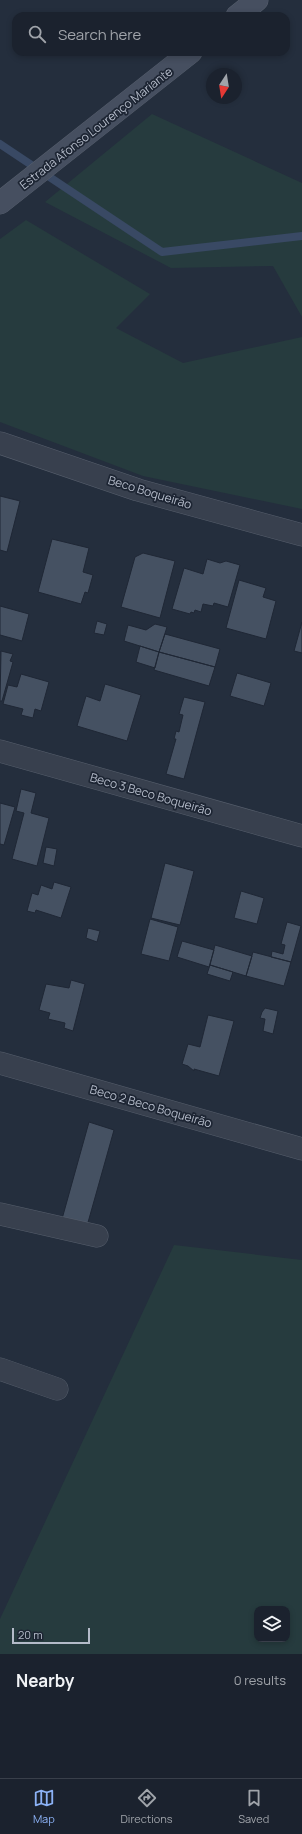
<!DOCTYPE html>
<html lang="en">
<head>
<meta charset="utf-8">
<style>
	:root { --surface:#1b222e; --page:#282f3a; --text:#f1f3f6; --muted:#a0a4aa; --line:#393f4a; --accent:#8cb2f6 }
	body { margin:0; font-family:Manrope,sans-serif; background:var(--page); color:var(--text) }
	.controls { position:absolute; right:12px; bottom:12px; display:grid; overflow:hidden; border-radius:8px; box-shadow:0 2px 6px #0003 }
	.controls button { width:36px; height:36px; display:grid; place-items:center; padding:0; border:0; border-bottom:1px solid var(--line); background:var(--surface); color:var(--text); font:20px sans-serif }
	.compass { position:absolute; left:206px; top:68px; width:36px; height:36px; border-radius:50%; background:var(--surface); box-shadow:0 2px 6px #0003; rotate:192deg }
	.scale { position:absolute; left:12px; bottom:10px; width:78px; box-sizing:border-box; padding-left:4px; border:2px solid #b4bbc9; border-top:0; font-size:11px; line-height:14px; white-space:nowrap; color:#b4bbc9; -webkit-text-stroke:3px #1d2533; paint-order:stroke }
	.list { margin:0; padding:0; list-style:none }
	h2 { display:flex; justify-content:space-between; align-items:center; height:52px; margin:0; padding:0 16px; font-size:17px }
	h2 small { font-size:13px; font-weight:400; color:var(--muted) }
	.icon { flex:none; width:22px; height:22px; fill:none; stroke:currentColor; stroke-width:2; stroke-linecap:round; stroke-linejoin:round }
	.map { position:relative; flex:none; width:302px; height:1654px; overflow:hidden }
	.search { position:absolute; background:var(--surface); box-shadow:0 2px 6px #0003; left:12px; right:12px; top:12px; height:44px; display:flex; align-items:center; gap:10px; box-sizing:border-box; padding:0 14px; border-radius:12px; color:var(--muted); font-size:15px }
	.sheet { height:124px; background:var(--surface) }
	nav { display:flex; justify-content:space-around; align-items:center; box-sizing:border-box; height:56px; border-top:1px solid var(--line); background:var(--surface); font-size:11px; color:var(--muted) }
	nav a { display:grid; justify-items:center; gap:2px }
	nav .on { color:var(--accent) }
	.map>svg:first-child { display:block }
	.green { fill:#263b3e; fill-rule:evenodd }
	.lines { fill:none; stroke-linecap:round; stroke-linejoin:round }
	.stream { stroke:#394964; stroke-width:8 }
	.building { fill:#455162; stroke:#1f2735 }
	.minor-casing { stroke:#565e6c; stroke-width:23 }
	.secondary-casing { stroke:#565e6c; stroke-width:23 }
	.minor { stroke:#38404e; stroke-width:22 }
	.secondary { stroke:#464f60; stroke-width:22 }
	.labels { text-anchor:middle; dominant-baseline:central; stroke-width:3.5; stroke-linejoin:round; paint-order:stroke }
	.street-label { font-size:12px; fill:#b4bbc9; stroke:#1d2533 }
</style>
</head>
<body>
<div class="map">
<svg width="302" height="1654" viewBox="0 0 302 1654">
	<rect width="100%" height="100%" fill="#242e3d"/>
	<path class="green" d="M152,114L302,183V317L273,266L171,268L45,202Z
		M26,220L150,294L116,328L183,363L302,337V509L143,476L0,422V239Z
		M174,1245L302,1260V1654H0V1619ZM257,1609H287V1639H257Z"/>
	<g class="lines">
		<path class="stream" d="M0,144L162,252L302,236"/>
	</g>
	<path class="building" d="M0,496L20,501L7,552L0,550Z
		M52,539L89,548L83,572L93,575L88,593L85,592L81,604L38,592Z
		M143,553L175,561L160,618L121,607L135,557Z
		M207,559L220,563L226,561L240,565L228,607L214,603L213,606L203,604L201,612L195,610L194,613L191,612L190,614L172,609L184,568L203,574Z
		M239,580L266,588L263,597L276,601L266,639L226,628Z
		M0,606L29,614L22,641L0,635Z
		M97,621L107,624L104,635L94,633Z
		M302,622V653L294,651Z
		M155,624L167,627L159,652L124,641L128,625L146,630Z
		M165,634L220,649L215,667L159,652Z
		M140,646L159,652L155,668L136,662Z
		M1,651L13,654L10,661L13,662L2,701H0Z
		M159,652L215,667L209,686L154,670Z
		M237,673L271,683L264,706L230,696Z
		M21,674L49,682L41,711L35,709L33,718L21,715L23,709L3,704L8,685L17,687Z
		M105,684L141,695L127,741L77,726L86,696L100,701Z
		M184,697L205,702L184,779L166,774L176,739H174L176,731L179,732L183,715L179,714Z
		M21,789L36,793L31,813L49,818L37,866L12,859L24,813L16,811Z
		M0,803L15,807L4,845L0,844Z
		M46,847L57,849L54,866L43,863Z
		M165,863L194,871L180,925L151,918Z
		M54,882L71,887L61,918L36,910L35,913L27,911L32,893L38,895L41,885L52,889Z
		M241,891L264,898L257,924L234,918Z
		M150,919L178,927L169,961L141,954Z
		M287,922L301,926L291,962L271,957L272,951L283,954L285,945L281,944Z
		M88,928L100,931L97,942L86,938Z
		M182,941L214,950L209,967L177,957Z
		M215,945L252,956L246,976L210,965Z
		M253,952L291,962L284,986L246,976Z
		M210,965L233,972L230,981L207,974Z
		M71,980L85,984L73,1031L64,1028L65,1023L48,1019L50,1013L39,1010L46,984L69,988Z
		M265,1008L278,1011L273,1034L263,1031L265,1019L260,1018L262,1012Z
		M208,1015L234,1021L219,1076L194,1069V1071L188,1066L182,1064L188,1044L200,1047Z
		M89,1122L114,1130L87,1226L62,1219Z"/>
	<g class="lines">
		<g class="minor-casing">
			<path id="minor" d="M0,443L138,490L302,535
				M0,751L302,836
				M0,1063L302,1149
				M0,1214L97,1236
				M0,1369L57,1389"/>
		</g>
		<g class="secondary-casing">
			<path id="secondary" d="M237,16L257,0
				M0,203L191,52"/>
		</g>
		<use href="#minor" class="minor"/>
		<use href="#secondary" class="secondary"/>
	</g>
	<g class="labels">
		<g class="street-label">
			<text transform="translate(96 128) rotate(-38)">Estrada Afonso Lourenço Mariante</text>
			<text transform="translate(150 492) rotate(17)">Beco Boqueirão</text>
			<text transform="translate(151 794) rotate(16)">Beco 3 Beco Boqueirão</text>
			<text transform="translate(151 1106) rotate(16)">Beco 2 Beco Boqueirão</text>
		</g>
	</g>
</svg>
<div class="controls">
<button><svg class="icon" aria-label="layers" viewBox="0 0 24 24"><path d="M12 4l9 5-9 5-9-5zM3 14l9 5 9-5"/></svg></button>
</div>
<svg class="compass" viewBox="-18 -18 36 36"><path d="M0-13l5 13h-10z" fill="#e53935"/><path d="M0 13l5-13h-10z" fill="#a0a4aa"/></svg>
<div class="scale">20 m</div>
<div class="search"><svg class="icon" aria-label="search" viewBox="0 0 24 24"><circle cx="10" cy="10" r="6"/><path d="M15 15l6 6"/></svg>Search here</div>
</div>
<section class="sheet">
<h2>Nearby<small>0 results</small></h2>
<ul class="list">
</ul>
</section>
<nav>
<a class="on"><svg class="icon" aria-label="map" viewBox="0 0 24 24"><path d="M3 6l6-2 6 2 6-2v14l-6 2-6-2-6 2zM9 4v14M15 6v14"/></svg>Map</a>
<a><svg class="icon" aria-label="directions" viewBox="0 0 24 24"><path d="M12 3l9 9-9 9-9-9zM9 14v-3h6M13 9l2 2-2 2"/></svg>Directions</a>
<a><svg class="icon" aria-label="saved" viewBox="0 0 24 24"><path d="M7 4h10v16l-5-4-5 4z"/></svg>Saved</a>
</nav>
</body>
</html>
